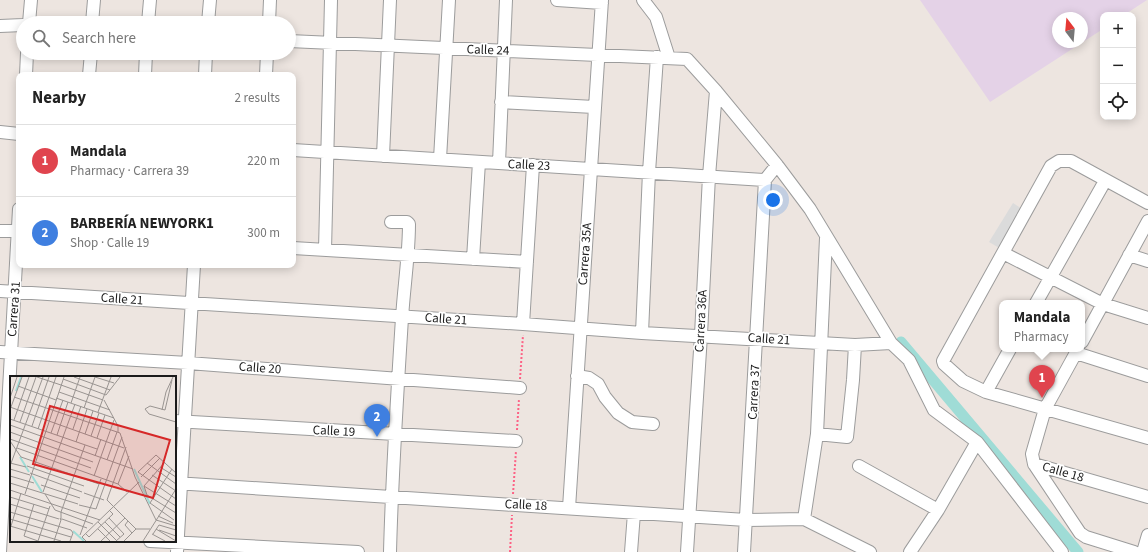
<!DOCTYPE html>
<html lang="en">
<head>
<meta charset="utf-8">
<style>
	:root { --surface:#fff; --page:#f2f2f2; --text:#222; --muted:#767676; --line:#e0e0e0; --accent:#2563eb }
	body { margin:0; font-family:"Source Sans 3",sans-serif; background:var(--page); color:var(--text) }
	.controls { position:absolute; right:12px; top:12px; display:grid; overflow:hidden; border-radius:8px; box-shadow:0 2px 10px #0003 }
	.controls button { width:36px; height:36px; display:grid; place-items:center; padding:0; border:0; border-bottom:1px solid var(--line); background:var(--surface); color:var(--text); font:20px sans-serif }
	.compass { position:absolute; left:1052px; top:12px; width:36px; height:36px; border-radius:50%; background:var(--surface); box-shadow:0 2px 10px #0003; rotate:344deg }
	.you { position:absolute; left:773px; top:200px; width:14px; height:14px; margin:-10px; border:3px solid #fff; border-radius:50%; background:#1a73e8; box-shadow:0 0 0 6px #1a73e833 }
	.badge { display:grid; place-items:center; width:26px; height:26px; border-radius:50%; background:var(--accent); color:#fff; font-size:13px; font-weight:700 }
	.pin { position:absolute; translate:-50% -33px; filter:drop-shadow(0 1px 2px #0008) }
	.pin::after { content:''; position:absolute; top:21px; width:14px; height:12px; background:inherit; clip-path:polygon(0 0,100% 0,50% 100%) }
	.popup { position:absolute; left:999px; top:300px; width:86px; height:52px; box-sizing:border-box; display:grid; place-content:center; border-radius:8px; background:var(--surface); filter:drop-shadow(0 1px 3px #0005); font-size:13px; white-space:nowrap; color:var(--muted) }
	.popup b { font-size:15px; color:var(--text) }
	.popup::after { content:''; position:absolute; left:50%; top:100%; margin-left:-8px; border:8px solid transparent; border-top-color:var(--surface) }
	.list { margin:0; padding:0; list-style:none }
	h2 { display:flex; justify-content:space-between; align-items:center; height:52px; margin:0; padding:0 16px; font-size:17px }
	h2 small { font-size:13px; font-weight:400; color:var(--muted) }
	.list li { display:grid; grid-template-columns:26px 1fr auto; gap:12px; align-items:center; box-sizing:border-box; height:72px; padding:0 16px; border-top:1px solid var(--line) }
	.list b { display:block; font-size:15px; white-space:nowrap }
	.list p { margin:0; font-size:13px; white-space:nowrap; color:var(--muted) }
	.list em { font-size:13px; font-style:normal; color:var(--muted) }
	.icon { flex:none; width:22px; height:22px; fill:none; stroke:currentColor; stroke-width:2; stroke-linecap:round; stroke-linejoin:round }
	.map { position:relative; flex:none; width:1148px; height:552px; overflow:hidden }
	.search { position:absolute; background:var(--surface); box-shadow:0 2px 10px #0003; left:16px; top:16px; width:280px; height:44px; display:flex; align-items:center; gap:10px; box-sizing:border-box; padding:0 14px; border-radius:22px; color:var(--muted); font-size:15px }
	.panel { position:absolute; background:var(--surface); box-shadow:0 2px 10px #0003; left:16px; top:72px; width:280px; height:196px; border-radius:8px }
	.map>svg:first-child { display:block }
	.industrial { fill:#e4d2e7; fill-rule:evenodd }
	.parking { fill:#dbdbdb }
	.lines { fill:none; stroke-linecap:round; stroke-linejoin:round }
	.canal { stroke:#9fdcd6; stroke-width:11 }
	.minor-casing { stroke:#9c9c9c; stroke-width:14 }
	.path { stroke:#fd6285; stroke-width:2; stroke-dasharray:2 2; stroke-linecap:butt }
	.minor { stroke:#fff; stroke-width:12 }
	.labels { text-anchor:middle; dominant-baseline:central; stroke-width:3.5; stroke-linejoin:round; paint-order:stroke }
	.street-label { font-size:13px; fill:#1b1b1b; stroke:#fff }
	.inset-river { fill:none; stroke:#9fdcd6; stroke-width:2 }
	.inset-road { fill:none; stroke:#999491; stroke-width:1 }
	.view { fill:#d62828; fill-opacity:0.15; stroke:#d62828; stroke-width:2 }
	.inset-edge { fill:none; stroke:#1b1b1b; stroke-width:2 }
</style>
</head>
<body>
<div class="map">
<svg width="1148" height="552" viewBox="0 0 1148 552">
	<rect width="100%" height="100%" fill="#ede5e0"/>
	<path class="industrial" d="M920,0H1147L1124,15H1103V29L990,102ZM1058,18H1082V42H1058Z"/>
	<path class="parking" d="M1013,203L1024,210L1001,249L989,242Z"/>
	<g class="lines">
		<path class="canal" d="M901,342L1078,552"/>
		<g class="minor-casing">
			<path id="minor" d="M557,0L602,3
				M643,0L656,17L669,58
				M29,23L31,0
				M92,23L94,0
				M148,23L150,0
				M208,23L210,0
				M269,23L270,0
				M0,26L23,25
				M289,41L687,59L716,91L777,165L810,209L891,343L909,360L934,410L977,442L1062,552
				M26,75L27,53
				M89,75L91,53
				M145,75L146,53
				M205,75L206,53
				M266,75L267,53
				M501,102L594,107
				M0,132L19,134
				M293,150L765,180
				M383,156L390,0
				M440,159L449,0
				M499,163L506,0
				M1148,203L1071,161H1059L1051,166L943,361L944,364L963,381L986,392L1148,438
				M0,231H19
				M293,248L527,262
				M325,250L331,0
				M1003,253L1103,304L1148,318
				M1129,255L1148,261
				M473,259L479,162
				M0,291L523,324L642,333L855,345L891,343
				M1036,303L1105,181
				M523,324L533,165
				M642,333L649,172L657,57
				M1082,342L1148,221
				M1078,349L1045,409L1032,454L1034,464L1148,497
				M0,352L188,363L520,388
				M1076,353L1148,376
				M577,376L589,378L598,384L605,397L618,413L632,422L653,424
				M986,392L1010,349
				M175,421L516,441
				M817,434L847,437L853,380L855,345
				M1034,464L1080,533L1086,537L1134,552
				M859,466L938,510
				M175,483L746,520L804,519L870,552
				M569,508L602,0
				M804,519L817,434L826,238
				M150,541L358,552
				M0,552L19,209
				M177,552L194,265
				M390,552C392,474 397,396 402,318C404,286 409,255 409,224L407,222H391
				M631,552L634,513
				M687,552L701,335L709,176L716,91
				M744,552L765,180L777,165
				M910,552L938,510L977,442
				M1143,552L1148,535"/>
		</g>
		<path class="path" d="M520,379L523,335
			M517,430L519,399
			M513,494L516,451
			M510,552L512,515"/>
		<use href="#minor" class="minor"/>
	</g>
	<g class="labels">
		<g class="street-label">
			<text transform="translate(488 50) rotate(2)">Calle 24</text>
			<text transform="translate(529 165) rotate(3)">Calle 23</text>
			<text transform="translate(585 254) rotate(-86)">Carrera 35A</text>
			<text transform="translate(122 299) rotate(4)">Calle 21</text>
			<text transform="translate(14 309) rotate(-86)">Carrera 31</text>
			<text transform="translate(446 319) rotate(4)">Calle 21</text>
			<text transform="translate(701 321) rotate(-87)">Carrera 36A</text>
			<text transform="translate(769 339) rotate(4)">Calle 21</text>
			<text transform="translate(260 368) rotate(4)">Calle 20</text>
			<text transform="translate(754 392) rotate(-87)">Carrera 37</text>
			<text transform="translate(334 431) rotate(3)">Calle 19</text>
			<text transform="translate(1063 472) rotate(16)">Calle 18</text>
			<text transform="translate(526 505) rotate(3)">Calle 18</text>
		</g>
	</g>
	<g transform="translate(10 376)">
		<rect width="166" height="166" fill="#ede5e0"/>
		<path class="inset-river" d="M6,15L11,1M10,81L19,96M124,93L140,128M22,100L32,116M63,155L74,165"/>
		<path class="inset-road" d="M27,1L51,9M64,1L100,14M85,1L104,7M53,3L96,19M162,4L155,34L140,30L135,33L139,38L166,46M51,9L93,24M8,10L46,24M49,16L100,34M96,19L110,1M4,21L110,57L125,101L146,144L166,150M0,22L7,1M46,22L104,42M94,24L108,50V56M61,27L70,1M0,31L114,72M1,31L12,1M74,32L85,1M152,34L156,16L163,1M88,36L101,1M0,43L87,73M4,44L19,1M10,46L26,1M0,49L123,93M22,50L39,1M28,53L46,1M63,53L71,30M0,56L83,86M41,57L53,24M75,58L83,35M47,59L58,26M81,60L89,37M87,62L95,39M0,63L81,92M0,65L11,81L89,108M66,66L77,33M116,71L97,124L126,153M7,72L108,108L117,116M85,80L91,63M97,84L107,56M155,86L134,110L166,130M0,87L16,91M137,87L166,108M0,90L33,1M17,90L74,110M150,91L166,101M0,93L20,99M162,93L140,127L164,144M20,97L72,116M166,97L146,79L128,96L166,123M142,99L166,115M0,100L24,107M84,100L104,44M131,101L150,82M0,107L68,128M108,108L119,80M31,109L70,122M134,110L137,119L166,137M0,114L90,144M33,116L65,28M74,117L94,124M15,118L54,1M35,118L45,134L83,148M0,121L39,133M0,128L49,143M24,128L14,160L28,165M69,129L86,133L112,61M0,136L61,154L63,157L60,165M148,140L163,147M50,142L51,144V136L75,69M99,142L114,158L106,165M0,143L61,161M52,143L77,152M118,145L115,149L122,157M88,146L107,165M95,146L110,161M0,150L51,165M1,150L11,117M88,153L100,165M146,153L166,165M149,154L166,160M76,158L79,161L103,138L99,134M142,158L155,165M143,158L149,149L166,154M70,159L91,103M28,165L40,130M44,165L51,144M76,165L72,161L129,106M91,165L115,142M114,165L126,153H140M133,165L166,113"/>
		<path class="view" d="M40,30L160,64L143,122L23,88Z"/>
		<rect width="166" height="166" class="inset-edge"/>
	</g>
</svg>
<div class="controls">
<button>+</button>
<button>−</button>
<button><svg class="icon" aria-label="locate" viewBox="0 0 24 24"><circle cx="12" cy="12" r="6"/><path d="M12 2v4M12 18v4M2 12h4M18 12h4"/></svg></button>
</div>
<svg class="compass" viewBox="-18 -18 36 36"><path d="M0-13l5 13h-10z" fill="#e53935"/><path d="M0 13l5-13h-10z" fill="#767676"/></svg>
<div class="you"></div>
<div class="pin badge" style="left:1042px;top:398px;background:#e0444e">1</div>
<div class="popup"><b>Mandala</b>Pharmacy</div>
<div class="pin badge" style="left:377px;top:437px;background:#3f7fe0">2</div>
<div class="search"><svg class="icon" aria-label="search" viewBox="0 0 24 24"><circle cx="10" cy="10" r="6"/><path d="M15 15l6 6"/></svg>Search here</div>
<section class="panel">
<h2>Nearby<small>2 results</small></h2>
<ul class="list">
<li><span class="badge" style="background:#e0444e">1</span><div><b>Mandala</b><p>Pharmacy · Carrera 39</p></div><em>220 m</em></li>
<li><span class="badge" style="background:#3f7fe0">2</span><div><b>BARBERÍA NEWYORK1</b><p>Shop · Calle 19</p></div><em>300 m</em></li>
</ul>
</section>
</div>
</body>
</html>
